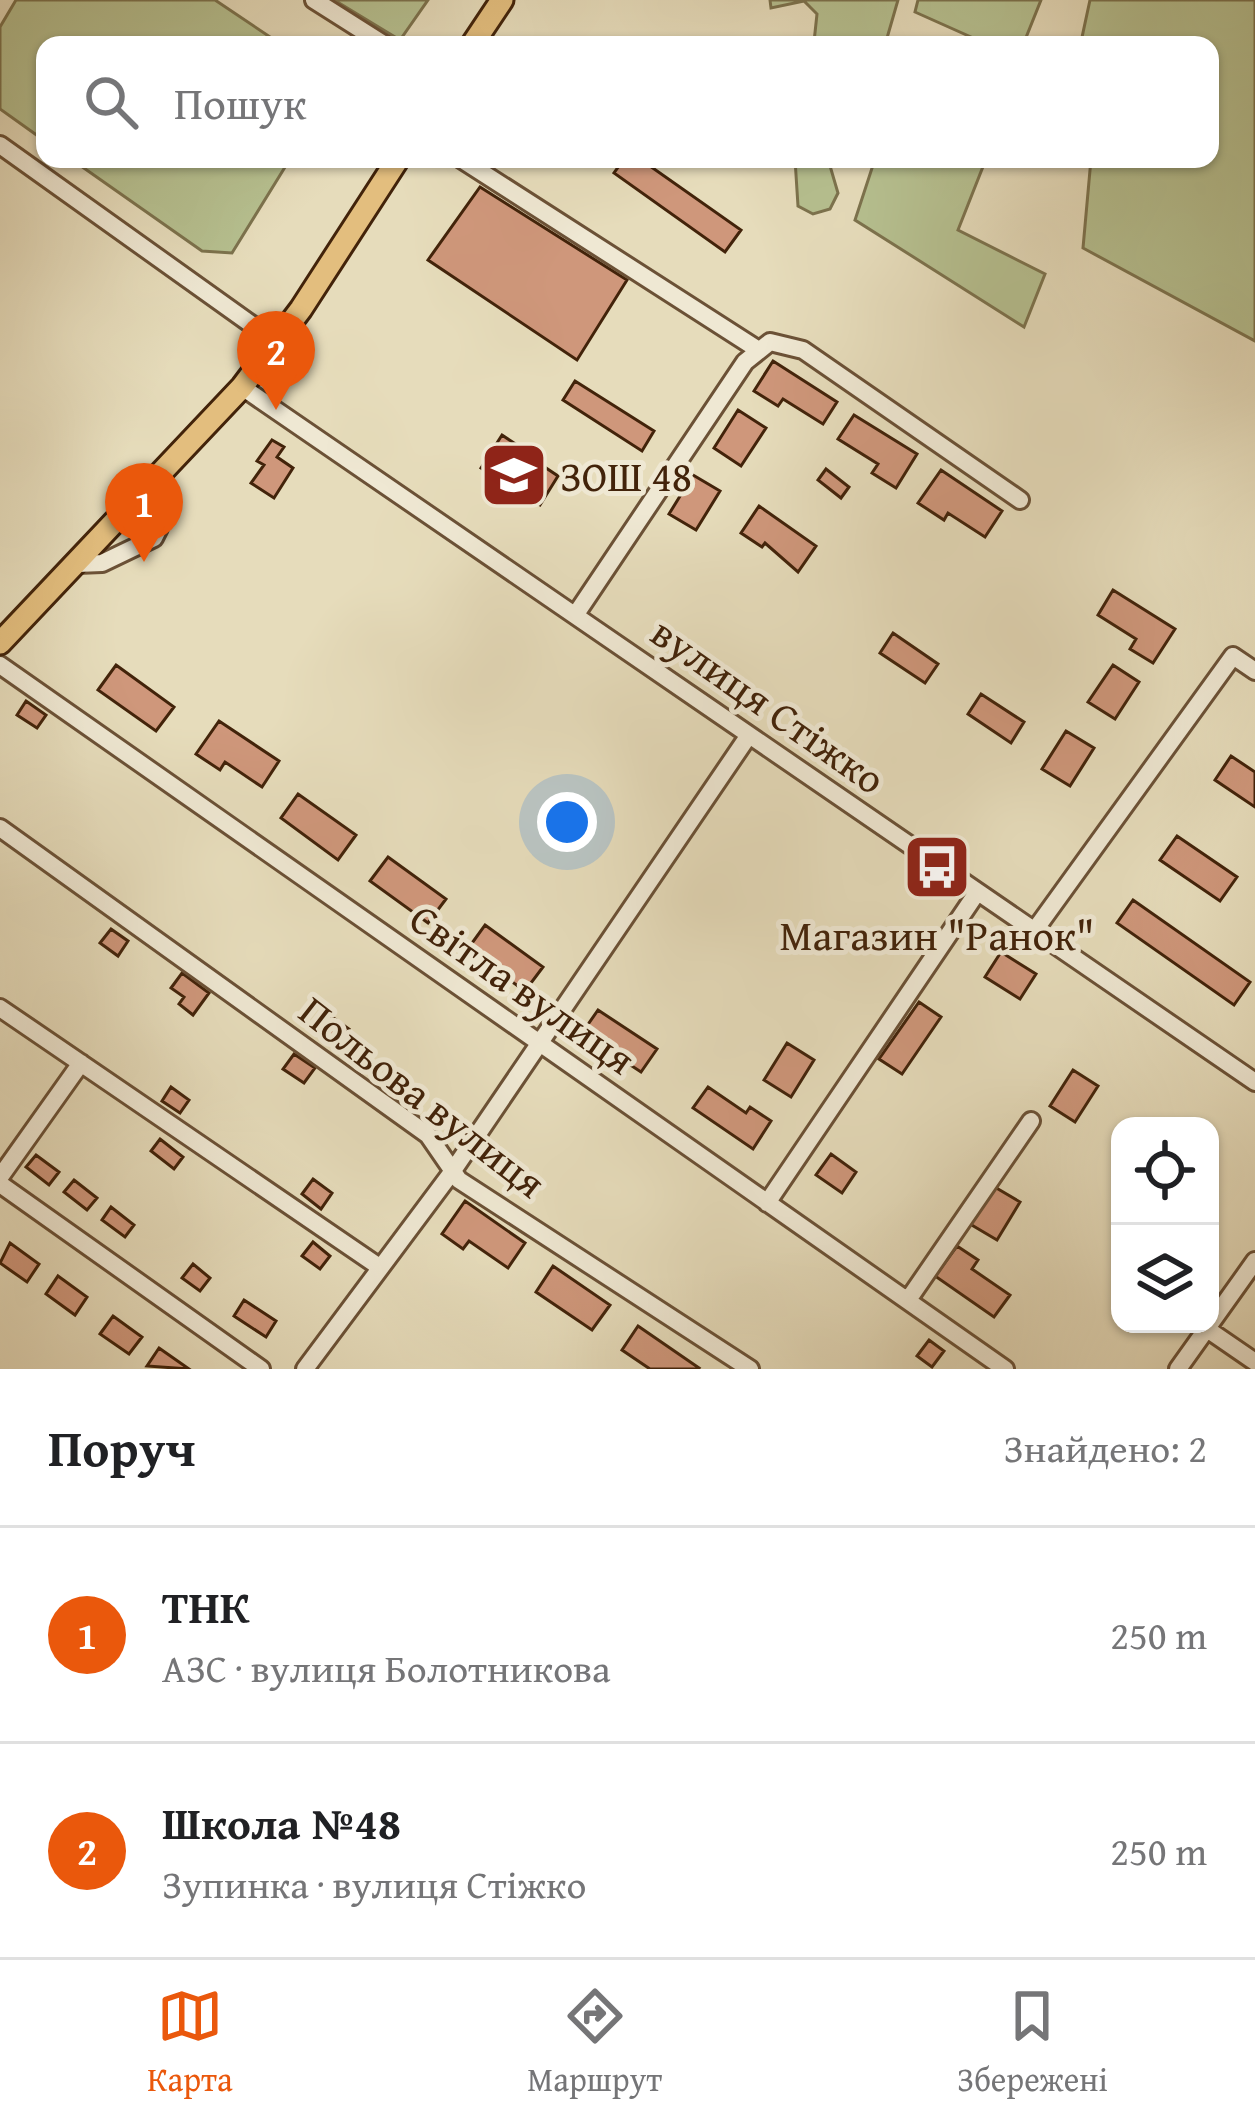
<!DOCTYPE html>
<html lang="uk">
<head>
<meta charset="utf-8">
<style>
	:root { --surface:#fff; --page:#f6f6f6; --text:#202124; --muted:#757577; --line:#e0e0e0; --accent:#ea580c }
	body { margin:0; font-family:"Gentium Book Plus",serif; background:var(--page); color:var(--text) }
	.controls { position:absolute; right:36px; bottom:36px; display:grid; overflow:hidden; border-radius:24px; box-shadow:0 3px 9px #0004 }
	.controls button { width:108px; height:108px; display:grid; place-items:center; padding:0; border:0; border-bottom:3px solid var(--line); background:var(--surface); color:var(--text); font:60px sans-serif }
	.you { position:absolute; left:567px; top:822px; width:42px; height:42px; margin:-30px; border:9px solid #fff; border-radius:50%; background:#1a73e8; box-shadow:0 0 0 18px #1a73e833 }
	.badge { display:grid; place-items:center; width:78px; height:78px; border-radius:50%; background:var(--accent); color:#fff; font-size:39px; font-weight:700 }
	.pin { position:absolute; translate:-50% -99px; filter:drop-shadow(0 3px 6px #0008) }
	.pin::after { content:''; position:absolute; top:63px; width:42px; height:36px; background:inherit; clip-path:polygon(0 0,100% 0,50% 100%) }
	.list { margin:0; padding:0; list-style:none }
	h2 { display:flex; justify-content:space-between; align-items:center; height:156px; margin:0; padding:0 48px; font-size:51px }
	h2 small { font-size:39px; font-weight:400; color:var(--muted) }
	.list li { display:grid; grid-template-columns:78px 1fr auto; gap:36px; align-items:center; box-sizing:border-box; height:216px; padding:0 48px; border-top:3px solid var(--line) }
	.list b { display:block; font-size:45px; white-space:nowrap }
	.list p { margin:0; font-size:39px; white-space:nowrap; color:var(--muted) }
	.list em { font-size:39px; font-style:normal; color:var(--muted) }
	.icon { flex:none; width:66px; height:66px; fill:none; stroke:currentColor; stroke-width:2; stroke-linecap:round; stroke-linejoin:round }
	.map { position:relative; flex:none; width:1255px; height:1369px; overflow:hidden }
	.search { position:absolute; background:var(--surface); box-shadow:0 3px 9px #0004; left:36px; right:36px; top:36px; height:132px; display:flex; align-items:center; gap:30px; box-sizing:border-box; padding:0 42px; border-radius:24px; color:var(--muted); font-size:45px }
	.sheet { height:588px; background:var(--surface) }
	nav { display:flex; justify-content:space-around; align-items:center; box-sizing:border-box; height:168px; border-top:3px solid var(--line); background:var(--surface); font-size:33px; color:var(--muted) }
	nav a { display:grid; justify-items:center; gap:6px }
	nav .on { color:var(--accent) }
	.map>svg:first-child { display:block }
	.green { fill:#b6c090; stroke:#7c724d; stroke-width:3 }
	.building { fill:#cf977b; stroke:#42230a; stroke-width:3 }
	.lines { fill:none; stroke-linecap:round; stroke-linejoin:round }
	.minor-casing { stroke:#6b5136; stroke-width:22 }
	.major-casing { stroke:#42230a; stroke-width:27 }
	.minor { stroke:#efe8d3; stroke-width:16 }
	.major { stroke:#e3be7e; stroke-width:21 }
	.labels { text-anchor:middle; dominant-baseline:central; stroke-width:10; stroke-linejoin:round; paint-order:stroke }
	.poi-label { font-size:42px; fill:#42230a; stroke:#efe8d3; text-anchor:start }
	.street-label { font-size:42px; fill:#42230a; stroke:#efe8d3 }
</style>
</head>
<body>
<div class="map">
<svg width="1255" height="1369" viewBox="0 0 1255 1369">
	<rect width="100%" height="100%" fill="#e6dcbb"/>
	<filter id="stains"><feTurbulence type="fractalNoise" baseFrequency=".00167" numOctaves="4"/><feColorMatrix values="0 0 0 0 .2 0 0 0 0 .09 0 0 0 0 .02 0 0 0 .5 -.17"/></filter>
	<radialGradient id="worn" r=".72"><stop offset=".6" stop-color="#630" stop-opacity="0"/><stop offset="1" stop-color="#630" stop-opacity=".3"/></radialGradient>
	<path class="green" d="M16,0H215L282,45H45V141L0,109V27Z
		M334,0H428L400,40Z
		M770,0H898L885,45H819L814,42L817,14L804,1L771,8Z
		M918,0H1041L1023,45H989L915,12Z
		M1090,0H1255V341L1083,248L1091,159H1210V45H1085L1081,42Z
		M71,159H290L232,253L202,251Z
		M795,159H828L838,193L830,209L813,214L798,206Z
		M875,159H976L984,164L958,230L1045,274L1024,327L855,220Z"/>
	<path class="building" d="M624,159H640L741,230L725,252L614,173Z
		M480,187L627,280L577,360L428,260Z
		M773,361L837,402L823,424L783,399L778,406L754,391Z
		M575,381L654,431L642,451L563,400Z
		M738,410L766,428L741,466L714,448Z
		M854,415L917,454L896,488L872,473L878,464L838,439Z
		M502,435L520,447L513,459L538,475L543,466L558,476L540,505L481,468Z
		M272,440L284,447L277,457L293,468L274,498L251,483L264,465L257,461Z
		M826,469L849,487L841,498L818,480Z
		M941,470L1002,511L985,537L948,513L944,520L918,503Z
		M693,475L720,491L696,530L669,514Z
		M759,506L816,546L798,572L765,543L762,547L741,533Z
		M1113,590L1175,629L1153,663L1130,649L1136,639L1098,615Z
		M893,633L938,664L925,683L880,653Z
		M116,665L174,707L156,731L98,690Z
		M1113,665L1139,682L1115,719L1088,702Z
		M981,694L1024,722L1011,743L968,714Z
		M26,701L46,715L37,728L17,715Z
		M219,721L279,761L262,787L225,762L220,770L196,754Z
		M1066,731L1094,748L1070,786L1042,769Z
		M1231,756L1255,772V807L1215,780Z
		M298,794L356,835L338,860L281,818Z
		M1177,836L1237,877L1220,901L1160,860Z
		M388,857L446,899L428,923L370,881Z
		M1133,900L1250,982L1234,1005L1117,923Z
		M485,925L543,967L525,991L467,950Z
		M111,929L128,941L118,956L100,943Z
		M1001,952L1036,974L1020,999L985,977Z
		M182,973L209,993L193,1015L179,1004L184,997L171,988Z
		M919,1002L941,1017L902,1074L879,1059Z
		M598,1010L657,1049L641,1072L582,1033Z
		M328,1014L349,1029L338,1044L317,1029Z
		M787,1043L814,1060L791,1097L764,1080Z
		M294,1054L315,1068L304,1083L283,1069Z
		M1073,1070L1098,1086L1075,1122L1050,1106Z
		M171,1087L189,1100L180,1113L162,1101Z
		M708,1087L746,1113L750,1107L771,1121L753,1149L693,1108Z
		M160,1139L183,1157L174,1169L151,1151Z
		M831,1154L856,1172L842,1193L816,1175Z
		M36,1155L59,1172L49,1185L26,1167Z
		M313,1179L332,1193L321,1209L302,1194Z
		M74,1180L97,1198L87,1210L64,1192Z
		M993,1186L1020,1202L997,1240L970,1224Z
		M465,1201L525,1243L508,1268L469,1241L463,1249L442,1234Z
		M111,1207L134,1225L125,1237L102,1220Z
		M313,1242L330,1256L320,1269L302,1256Z
		M10,1243L39,1264L27,1282L0,1263Z
		M957,1246L978,1260L972,1269L1010,1295L994,1317L935,1276Z
		M193,1264L210,1278L200,1291L182,1278Z
		M553,1266L610,1305L592,1330L536,1292Z
		M58,1276L87,1297L75,1315L46,1294Z
		M244,1300L276,1321L266,1337L234,1316Z
		M113,1316L142,1337L129,1354L100,1334Z
		M638,1326L699,1368L698,1369H650L622,1350Z
		M929,1340L944,1351L932,1367L917,1356Z
		M159,1348L189,1369L147,1366Z"/>
	<g class="lines">
		<g class="minor-casing">
			<path id="minor" d="M314,0L385,45
				M0,145L276,342
				M461,159L757,349
				M242,387L1255,1082
				M77,564L102,563L154,538L159,528L149,490
				M576,614L745,362L770,342L803,350L1020,500
				M0,665L1005,1369
				M0,828L428,1135L459,1180L750,1369
				M1032,934L1233,656L1255,671
				M0,1008L378,1266
				M0,1177L81,1063
				M0,1184L261,1369
				M767,1203L976,894
				M908,1300L1031,1121
				M1207,1329L1255,1362
				M305,1369L452,1172L749,735
				M1178,1369L1255,1261"/>
		</g>
		<g class="major-casing">
			<path id="major" d="M472,45L502,0
				M0,643L242,387L301,309L398,159"/>
		</g>
		<use href="#minor" class="minor"/>
		<use href="#major" class="major"/>
	</g>
	<defs>
		<g id="school-square" transform="scale(3.45)"><rect x="-9" y="-9" width="18" height="18" rx="4" fill="#8f2418" stroke="#efe8d3"/><path d="M0-5L7-2L0 1L-7-2ZM-4 1L0 2.5L4 1V4Q0 6-4 4Z" fill="#fff"/></g>
		<g id="bus-square" transform="scale(3.45)"><rect x="-9" y="-9" width="18" height="18" rx="4" fill="#8f2418" stroke="#efe8d3"/><path d="M-5-6H5V4H4V6H2V4H-2V6H-4V4H-5ZM-3.5-4V0h7V-4ZM-3.5 1.2v1.5H-2V1.2ZM2 1.2v1.5H3.5V1.2Z" fill="#fff"/></g>
	</defs>
	<g fill-rule="evenodd">
		<use href="#school-square" x="514" y="475"/>
		<use href="#bus-square" x="937" y="867"/>
	</g>
	<g class="labels">
		<g class="poi-label">
			<text x="560" y="475">ЗОШ 48</text>
			<text x="937" y="934" text-anchor="middle">Магазин "Ранок"</text>
		</g>
		<g class="street-label">
			<text transform="translate(769 705) rotate(35)">вулиця Стіжко</text>
			<text transform="translate(523 988) rotate(35)">Світла вулиця</text>
			<text transform="translate(423 1096) rotate(38)">Польова вулиця</text>
		</g>
	</g>
	<rect width="100%" height="100%" filter="url(#stains)"/>
	<rect width="100%" height="100%" fill="url(#worn)"/>
</svg>
<div class="controls">
<button><svg class="icon" aria-label="locate" viewBox="0 0 24 24"><circle cx="12" cy="12" r="6"/><path d="M12 2v4M12 18v4M2 12h4M18 12h4"/></svg></button>
<button><svg class="icon" aria-label="layers" viewBox="0 0 24 24"><path d="M12 4l9 5-9 5-9-5zM3 14l9 5 9-5"/></svg></button>
</div>
<div class="you"></div>
<div class="pin badge" style="left:144px;top:562px">1</div>
<div class="pin badge" style="left:276px;top:410px">2</div>
<div class="search"><svg class="icon" aria-label="search" viewBox="0 0 24 24"><circle cx="10" cy="10" r="6"/><path d="M15 15l6 6"/></svg>Пошук</div>
</div>
<section class="sheet">
<h2>Поруч<small>Знайдено: 2</small></h2>
<ul class="list">
<li><span class="badge">1</span><div><b>ТНК</b><p>АЗС · вулиця Болотникова</p></div><em>250 m</em></li>
<li><span class="badge">2</span><div><b>Школа №48</b><p>Зупинка · вулиця Стіжко</p></div><em>250 m</em></li>
</ul>
</section>
<nav>
<a class="on"><svg class="icon" aria-label="map" viewBox="0 0 24 24"><path d="M3 6l6-2 6 2 6-2v14l-6 2-6-2-6 2zM9 4v14M15 6v14"/></svg>Карта</a>
<a><svg class="icon" aria-label="directions" viewBox="0 0 24 24"><path d="M12 3l9 9-9 9-9-9zM9 14v-3h6M13 9l2 2-2 2"/></svg>Маршрут</a>
<a><svg class="icon" aria-label="saved" viewBox="0 0 24 24"><path d="M7 4h10v16l-5-4-5 4z"/></svg>Збережені</a>
</nav>
</body>
</html>
